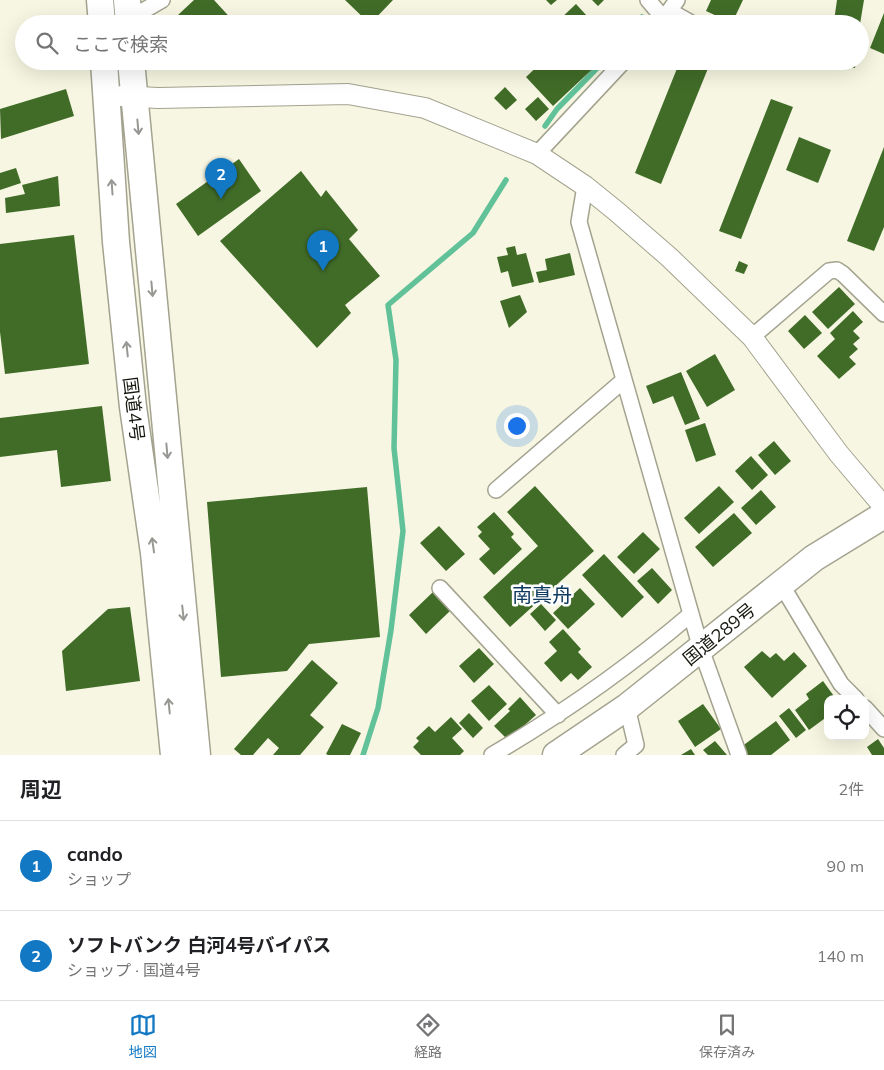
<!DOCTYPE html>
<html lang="ja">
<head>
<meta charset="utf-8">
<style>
	:root { --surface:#fff; --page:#f2f2f2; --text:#202124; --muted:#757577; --line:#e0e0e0; --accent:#1278c3 }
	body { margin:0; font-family:Mulish,"Noto Sans JP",sans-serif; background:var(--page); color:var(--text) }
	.controls { position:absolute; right:15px; bottom:15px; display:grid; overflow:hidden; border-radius:10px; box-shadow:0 5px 20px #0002 }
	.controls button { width:45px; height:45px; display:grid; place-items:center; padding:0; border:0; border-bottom:1px solid var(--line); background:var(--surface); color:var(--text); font:25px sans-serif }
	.you { position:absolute; left:516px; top:425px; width:18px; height:18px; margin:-12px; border:4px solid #fff; border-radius:50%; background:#1a73e8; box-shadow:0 0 0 8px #1a73e833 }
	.badge { display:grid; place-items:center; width:32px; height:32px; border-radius:50%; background:var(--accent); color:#fff; font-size:16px; font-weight:700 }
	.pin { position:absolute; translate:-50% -41px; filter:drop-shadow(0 1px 2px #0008) }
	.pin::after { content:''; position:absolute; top:26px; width:18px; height:15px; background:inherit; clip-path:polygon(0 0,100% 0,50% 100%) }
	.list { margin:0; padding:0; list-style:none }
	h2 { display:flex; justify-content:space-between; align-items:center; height:65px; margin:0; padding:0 20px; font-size:21px }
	h2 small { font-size:16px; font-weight:400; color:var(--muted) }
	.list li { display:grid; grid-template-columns:32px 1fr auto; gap:15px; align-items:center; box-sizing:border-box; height:90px; padding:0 20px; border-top:1px solid var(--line) }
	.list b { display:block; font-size:19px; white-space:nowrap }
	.list p { margin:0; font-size:16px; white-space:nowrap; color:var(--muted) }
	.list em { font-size:16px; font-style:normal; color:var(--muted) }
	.icon { flex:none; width:28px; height:28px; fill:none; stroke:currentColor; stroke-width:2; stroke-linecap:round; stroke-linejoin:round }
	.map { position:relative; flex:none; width:884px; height:755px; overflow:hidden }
	.search { position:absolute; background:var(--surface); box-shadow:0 5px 20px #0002; left:15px; right:15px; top:15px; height:55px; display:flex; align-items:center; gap:12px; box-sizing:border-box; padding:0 18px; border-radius:28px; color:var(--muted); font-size:19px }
	.sheet { height:245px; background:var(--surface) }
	nav { display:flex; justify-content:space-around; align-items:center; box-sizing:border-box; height:70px; border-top:1px solid var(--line); background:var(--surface); font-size:14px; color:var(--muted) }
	nav a { display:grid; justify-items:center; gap:2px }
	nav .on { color:var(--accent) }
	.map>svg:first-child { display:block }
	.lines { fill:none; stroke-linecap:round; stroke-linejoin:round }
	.stream { stroke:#61c198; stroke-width:5.5 }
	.building { fill:#416c28 }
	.minor-casing { stroke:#a3a390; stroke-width:18 }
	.tertiary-casing { stroke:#a3a390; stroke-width:22 }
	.trunk-casing { stroke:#a3a390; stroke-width:29 }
	.minor { stroke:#fff; stroke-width:15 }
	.tertiary { stroke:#fff; stroke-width:20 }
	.trunk { stroke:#fff; stroke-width:26 }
	.oneway { stroke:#979793 }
	.labels { text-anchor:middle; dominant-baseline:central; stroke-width:5; stroke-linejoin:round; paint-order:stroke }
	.street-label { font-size:18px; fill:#171710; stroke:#fff }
	.quarter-label { font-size:20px; fill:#0f3b60; stroke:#fff }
</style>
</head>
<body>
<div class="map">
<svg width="884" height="755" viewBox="0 0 884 755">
	<rect width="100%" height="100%" fill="#f6f6e2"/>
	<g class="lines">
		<path class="stream" d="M637,24L642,17
			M545,126L557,109L604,61
			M363,755L378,708L391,630L403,531L394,448L396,360L388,305L473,233L506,180"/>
	</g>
	<path class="building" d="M194,0H214L236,24H186L178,15Z
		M345,0H393L370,24Z
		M546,0H557L551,5Z
		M592,0H604L598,6Z
		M711,0H743L732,23L706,11Z
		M837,0H864L860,24L834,21Z
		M576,4L587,16L579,24H562L559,20Z
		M884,13V54L870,48Z
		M543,61H601L553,106L526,77Z
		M680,61H711L661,184L635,173Z
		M839,61H856L855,68L839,65Z
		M505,87L517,100L506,110L494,98Z
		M66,89L74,116L1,139L0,109Z
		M538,97L549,109L536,121L525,109Z
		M771,99L793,107L741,239L719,231Z
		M799,137L831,150L818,183L786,170Z
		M884,147V227L874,251L847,241Z
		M239,159L261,191L198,236L176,204Z
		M16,168L21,183L0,190V173Z
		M301,171L321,197L326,190L358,230L349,239L380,276L345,305L351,313L317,348L220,241Z
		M58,176L60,206L6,213L5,198L25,194L22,185Z
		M74,235L89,364L5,374L0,332V244Z
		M515,246L517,255L526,253L534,282L512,287L508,271L501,273L497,257L508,255L506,248Z
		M570,253L575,275L539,283L536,272L547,270L545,259Z
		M739,261L748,265L744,274L735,271Z
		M839,287L855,304L828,329L812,312Z
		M520,295L527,312L509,328L500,301Z
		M853,311L863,322L853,331L860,338L853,344L858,349L849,357L856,364L839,379L817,356L835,339L830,333Z
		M805,315L822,333L804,349L788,331Z
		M715,354L735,390L707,407L686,371Z
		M681,372L700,419L685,425L673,396L653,404L646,386Z
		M102,406L111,481L61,487L57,450L0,457V418Z
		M705,423L716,455L696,462L685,430Z
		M774,441L791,461L775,475L758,455Z
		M751,456L768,475L752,490L735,471Z
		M535,486L594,551L510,627L483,597L538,546L507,512Z
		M719,486L734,502L699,534L684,518Z
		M367,487L380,637L309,644L287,671L221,677L207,502Z
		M761,490L776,507L756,525L741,508Z
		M494,512L514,534L511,537L522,549L494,575L479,559L490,549L478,536L482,532L477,527Z
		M734,513L752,533L713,567L695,547Z
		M439,526L465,554L446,571L420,543Z
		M643,532L660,549L634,574L617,557Z
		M604,554L644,597L622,618L582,575Z
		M652,568L672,590L658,604L637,581Z
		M580,588L595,604L568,629L553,613Z
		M433,592L450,611L426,634L409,615Z
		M541,604L556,620L545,631L530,614Z
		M130,607L140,681L66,691L62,651L108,609Z
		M563,629L581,649L578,652L592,667L578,680L571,673L561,682L544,663L557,651L549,642Z
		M479,648L494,664L474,683L459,666Z
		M762,651L770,658L776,653L784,661L794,652L807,666L772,698L744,667Z
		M312,660L338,683L310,715L324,727L300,755H273L279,748L268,738L253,755H241L234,749Z
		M823,681L836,699H828V716L809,730L795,710L809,699L806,694Z
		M489,685L507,704L489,721L471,701Z
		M520,697L536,715L508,740L494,726L510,711L508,709Z
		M703,704L721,729L695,747L678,721Z
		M789,708L806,730L796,738L779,716Z
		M469,713L483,728L473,738L459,723Z
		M451,717L462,729L452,738L464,751L460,755H421L413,747L419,741L416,738L429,726L435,732Z
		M776,721L790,740L771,755H748L741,747Z
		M342,724L361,733L350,755H328L326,754Z
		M878,739L884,748V755H872L867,747Z
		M715,741L727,755H708L703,750Z
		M691,749L695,755H681Z"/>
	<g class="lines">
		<g class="minor-casing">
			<path id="minor" d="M648,0L664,19
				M670,11L693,24
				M129,19L162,0
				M660,24L677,0
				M537,154L624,61
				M585,186L579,222L701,649L739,755
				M752,337L829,271L837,270L843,274L884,314
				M496,490L624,380
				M781,584L841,684L856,699
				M440,588L558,715
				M865,708L884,729
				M492,755C562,714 629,667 691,614
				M624,755L636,745L627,707"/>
		</g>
		<g class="tertiary-casing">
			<path id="tertiary" d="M121,96L158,98L348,94L425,108L537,154L585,186L616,211L669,257L752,337L839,454L884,507"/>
		</g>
		<g class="trunk-casing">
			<path id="trunk" d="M100,0L102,24
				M127,0L129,24
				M104,61L116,242L133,407L154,553L174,755
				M131,61L197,755
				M556,755L627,707L814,558L884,515"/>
		</g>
		<use href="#minor" class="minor"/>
		<use href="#tertiary" class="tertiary"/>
		<use href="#trunk" class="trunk"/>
	</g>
	<defs><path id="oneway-shaft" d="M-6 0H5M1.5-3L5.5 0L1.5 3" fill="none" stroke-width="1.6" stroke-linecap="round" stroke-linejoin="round" transform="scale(1.25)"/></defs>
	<g class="oneway">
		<use href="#oneway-shaft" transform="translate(138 127) rotate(85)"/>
		<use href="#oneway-shaft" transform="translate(112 187) rotate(-94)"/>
		<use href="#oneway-shaft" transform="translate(152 289) rotate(85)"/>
		<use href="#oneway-shaft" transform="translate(127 349) rotate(-96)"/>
		<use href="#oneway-shaft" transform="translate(167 451) rotate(85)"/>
		<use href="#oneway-shaft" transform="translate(153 545) rotate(-98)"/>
		<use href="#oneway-shaft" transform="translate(183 613) rotate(84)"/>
		<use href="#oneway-shaft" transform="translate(169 706) rotate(-96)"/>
	</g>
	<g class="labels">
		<g class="street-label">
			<text transform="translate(134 409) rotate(83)">国道4号</text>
			<text transform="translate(719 634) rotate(-39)">国道289号</text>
		</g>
		<g class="quarter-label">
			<text x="542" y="594">南真舟</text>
		</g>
	</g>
</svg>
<div class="controls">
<button><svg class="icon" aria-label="locate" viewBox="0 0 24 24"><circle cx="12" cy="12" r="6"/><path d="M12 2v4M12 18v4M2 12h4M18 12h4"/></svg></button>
</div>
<div class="you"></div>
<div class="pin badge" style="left:323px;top:271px">1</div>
<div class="pin badge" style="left:221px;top:199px">2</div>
<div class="search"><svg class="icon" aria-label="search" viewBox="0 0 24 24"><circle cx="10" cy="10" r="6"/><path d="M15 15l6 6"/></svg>ここで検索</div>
</div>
<section class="sheet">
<h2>周辺<small>2件</small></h2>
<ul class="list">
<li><span class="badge">1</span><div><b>cando</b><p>ショップ</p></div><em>90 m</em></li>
<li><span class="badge">2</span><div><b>ソフトバンク 白河4号バイパス</b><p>ショップ · 国道4号</p></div><em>140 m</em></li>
</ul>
</section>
<nav>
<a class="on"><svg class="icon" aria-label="map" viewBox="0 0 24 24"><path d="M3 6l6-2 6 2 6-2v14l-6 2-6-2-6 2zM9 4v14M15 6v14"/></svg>地図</a>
<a><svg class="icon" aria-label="directions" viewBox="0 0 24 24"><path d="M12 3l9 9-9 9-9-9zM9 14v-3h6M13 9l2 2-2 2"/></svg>経路</a>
<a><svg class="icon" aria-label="saved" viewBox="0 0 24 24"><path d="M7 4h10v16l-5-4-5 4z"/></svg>保存済み</a>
</nav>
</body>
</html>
